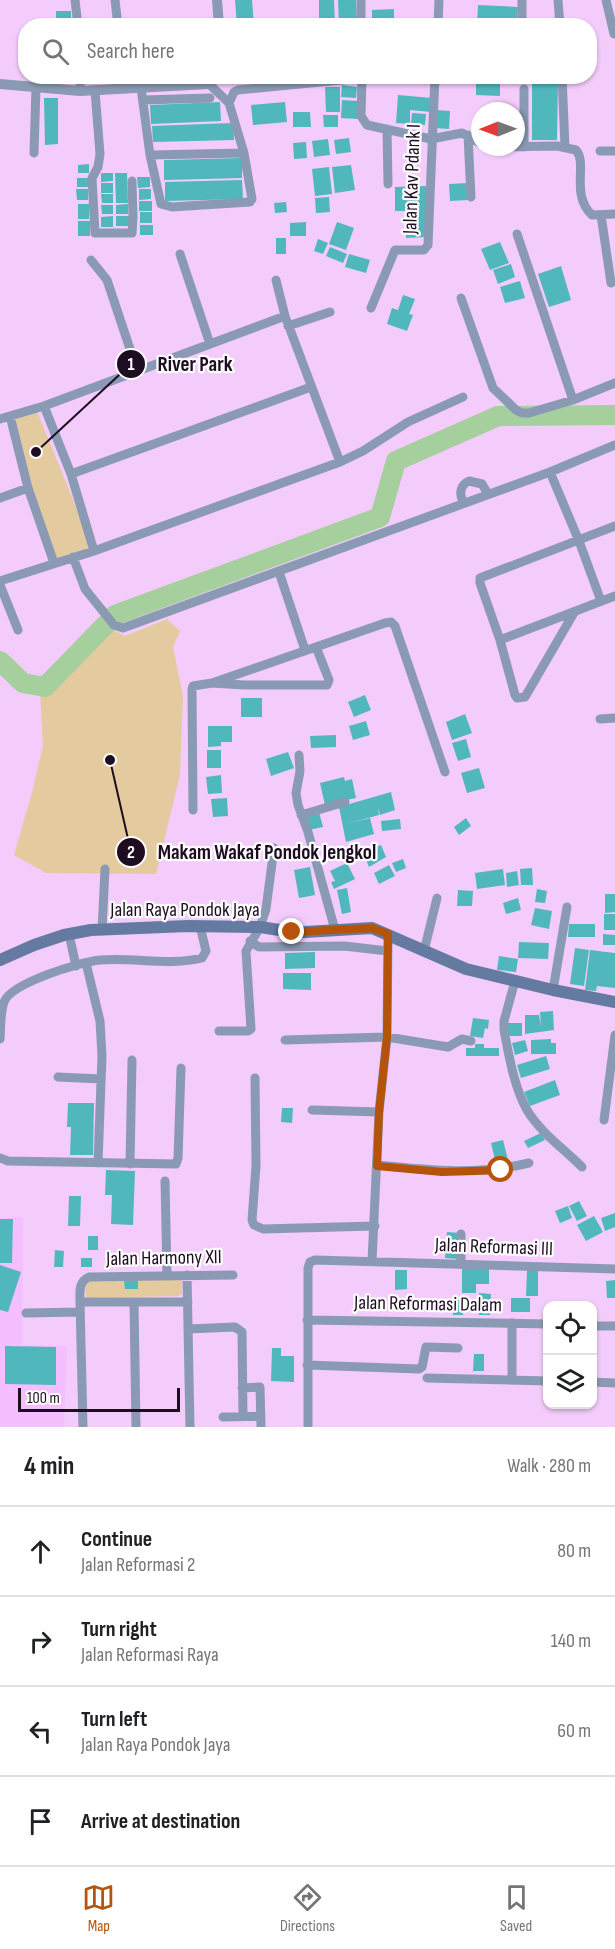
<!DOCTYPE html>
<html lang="en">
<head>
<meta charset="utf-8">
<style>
	:root { --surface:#fff; --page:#f2f2f2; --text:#202124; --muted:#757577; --line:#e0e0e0; --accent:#b45309 }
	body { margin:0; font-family:"Sofia Sans Condensed",sans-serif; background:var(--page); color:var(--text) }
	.controls { position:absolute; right:18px; bottom:18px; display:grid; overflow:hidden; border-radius:12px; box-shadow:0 2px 4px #0004 }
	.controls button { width:54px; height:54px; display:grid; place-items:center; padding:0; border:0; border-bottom:2px solid var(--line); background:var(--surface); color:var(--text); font:30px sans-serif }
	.compass { position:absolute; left:471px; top:102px; width:54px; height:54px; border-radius:50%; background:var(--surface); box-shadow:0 2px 4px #0004; rotate:269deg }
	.scale { position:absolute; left:18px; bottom:15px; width:162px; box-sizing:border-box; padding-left:6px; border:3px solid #1e0c21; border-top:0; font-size:16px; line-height:21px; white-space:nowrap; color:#1e0c21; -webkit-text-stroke:4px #fdfdfd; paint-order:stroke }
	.stop { position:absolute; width:18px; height:18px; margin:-14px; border:4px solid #b45309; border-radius:50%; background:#fff }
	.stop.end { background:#b45309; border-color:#fff; box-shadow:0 2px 6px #0008 }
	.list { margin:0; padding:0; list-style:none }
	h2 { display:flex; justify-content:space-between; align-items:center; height:78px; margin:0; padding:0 24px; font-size:26px }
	h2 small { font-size:20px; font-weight:400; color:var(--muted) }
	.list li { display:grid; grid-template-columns:39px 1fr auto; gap:18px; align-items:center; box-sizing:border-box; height:90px; padding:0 24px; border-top:2px solid var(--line) }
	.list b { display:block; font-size:22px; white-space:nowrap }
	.list p { margin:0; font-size:20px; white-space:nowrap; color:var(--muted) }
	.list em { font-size:20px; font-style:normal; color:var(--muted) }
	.icon { flex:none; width:33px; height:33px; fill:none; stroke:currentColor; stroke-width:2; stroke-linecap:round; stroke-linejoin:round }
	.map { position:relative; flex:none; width:615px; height:1427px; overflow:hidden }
	.search { position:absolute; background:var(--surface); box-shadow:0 2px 4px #0004; left:18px; right:18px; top:18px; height:66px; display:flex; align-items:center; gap:15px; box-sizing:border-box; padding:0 21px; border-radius:24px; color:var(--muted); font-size:22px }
	.sheet { height:438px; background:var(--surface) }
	nav { display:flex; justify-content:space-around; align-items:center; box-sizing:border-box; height:84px; border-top:2px solid var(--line); background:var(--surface); font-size:16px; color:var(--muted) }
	nav a { display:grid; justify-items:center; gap:3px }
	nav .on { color:var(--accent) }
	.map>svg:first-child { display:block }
	.built { fill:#f4beff }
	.green { fill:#e4ca9f }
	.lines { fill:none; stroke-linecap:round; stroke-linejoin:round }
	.river { stroke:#a5cf9d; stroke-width:20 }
	.building { fill:#50b7bd }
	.minor { stroke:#8b9ab4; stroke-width:9 }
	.tertiary { stroke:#8b9ab4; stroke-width:10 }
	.secondary { stroke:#647aa0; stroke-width:12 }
	.route { stroke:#b45309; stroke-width:8 }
	.labels { text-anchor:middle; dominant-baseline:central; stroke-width:4.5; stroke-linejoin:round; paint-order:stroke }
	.street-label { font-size:20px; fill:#1e0c21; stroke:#fdfdfd }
	.leader { fill:none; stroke:#1e0c21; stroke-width:2 }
	.callout-dot { fill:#1e0c21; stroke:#fdfdfd; stroke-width:2 }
	.mark-label { font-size:18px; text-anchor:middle; font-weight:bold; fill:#fff }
	.callout-label { font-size:21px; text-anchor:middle; font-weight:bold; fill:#1e0c21; stroke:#fdfdfd; stroke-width:4.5; stroke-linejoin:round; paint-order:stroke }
</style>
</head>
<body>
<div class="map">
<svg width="615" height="1427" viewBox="0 0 615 1427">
	<rect width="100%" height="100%" fill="#f3ccfb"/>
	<path class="built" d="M23,1217L22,1345L67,1346L64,1427H0V1218Z"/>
	<path class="green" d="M36,409L94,551L54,563L10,416Z
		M167,619L180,631L173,647L183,696L180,775L156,874L46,873L14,855L33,789L43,745L40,693L100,623L125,636Z
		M90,1279L182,1280V1294L178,1296L88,1298L86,1296L85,1282Z"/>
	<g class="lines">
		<path class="river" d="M0,661L23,683L45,687L115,615L380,517L396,461L498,416L615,415"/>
	</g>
	<path class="building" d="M235,0H252L254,26H237Z
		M319,0H334L335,26H319Z
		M338,0H356L357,26H339Z
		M478,5L518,7L517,26H477Z
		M394,9V23H372V10Z
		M56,11H71V26H56Z
		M398,20L419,21V26H398Z
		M455,76H472V83H455Z
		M476,79L500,80V96L476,95Z
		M532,79H558L557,140H532Z
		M342,85L357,87L356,98L341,97Z
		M325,87H340V112H326Z
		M398,95L432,98L431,112L410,110V124L396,123Z
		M44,98H58V144L45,145Z
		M342,100L358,101L357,119L341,118Z
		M220,102L221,121L151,124L150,105Z
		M285,102L287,122L253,125L251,105Z
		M436,110L450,111L449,129L435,128Z
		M293,112H310L311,127H293Z
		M412,113L426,114L425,125L411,124Z
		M323,115H338V127H324Z
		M233,123L234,140L153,142L152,126Z
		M349,138L351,152L336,154L334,140Z
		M328,139L330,155L314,157L312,141Z
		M306,142L307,158L294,159L293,143Z
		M242,158V178L164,180V160Z
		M89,164V173H78V165Z
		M351,165L355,190L335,193L332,167Z
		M329,167L332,194L315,196L312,169Z
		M101,173H113V181L101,182Z
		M115,173H127L128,203H116Z
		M137,177H150V187L138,188Z
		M77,178H88L89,187H77Z
		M242,180L243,199L165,201V182Z
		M101,183H113V193H101Z
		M468,183L469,200L450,201L449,184Z
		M428,186L427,237L406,238V213L409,211H395V187Z
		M76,189H88V200H77Z
		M139,189H151V199L139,200Z
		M101,194H113V203H102Z
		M329,197L330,212L316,213L315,198Z
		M139,201H152V211H139Z
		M286,202L287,212L275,213L274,203Z
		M78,204H89V219H78Z
		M128,204V214H116V205Z
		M101,205H113V214H102Z
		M140,212H152V223H140Z
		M113,216V227H101V217Z
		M116,216H129V226H116Z
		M78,221H90V236H78Z
		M306,222V236H290V223Z
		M337,222L354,228L346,250L329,244Z
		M140,225H153V235H140Z
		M276,238H286V254H276Z
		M318,239L328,243L323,254L314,251Z
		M500,242L509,263L490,270L481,249Z
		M330,247L347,254L343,263L326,256Z
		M349,254L370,260L366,273L345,267Z
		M511,264L515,277L498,284L493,270Z
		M561,266L571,300L549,307L538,274Z
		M520,281L525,298L505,303L500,287Z
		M403,295L415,299L409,314L413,315L407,331L387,324L392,308L398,310Z
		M365,695L371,710L354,717L348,702Z
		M241,698H262V717H241Z
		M465,714L472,733L452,740L446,722Z
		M366,721L370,735L353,740L349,726Z
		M208,726H232V742H221V746L208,747Z
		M336,735V747L311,748L310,736Z
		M466,739L471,757L458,761L452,743Z
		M207,750H221V768H207Z
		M288,752L294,768L271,776L266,759Z
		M479,768L485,788L467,793L461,773Z
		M221,775L222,793L208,794L206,777Z
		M344,777L345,781L352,779L356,798L325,805L320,783Z
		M391,792L395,810L380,815L378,808L379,815L346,824L370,818L374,834L346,842L339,807Z
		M227,798L228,816L213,817L211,799Z
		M319,812L323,827L309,830L305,816Z
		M466,818L471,826L459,835L454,827Z
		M400,819L401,829L382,831L381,821Z
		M381,845L386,857L369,867L363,852Z
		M403,859L406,868L396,872L392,863Z
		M347,863L355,879L334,889L331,882L335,881L330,871Z
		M389,865L395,876L379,884L374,873Z
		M310,867L315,895L299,898L294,870Z
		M532,868L533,885H521L520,869Z
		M503,869L505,885L477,889L475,873Z
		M517,871L519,885L507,887L506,873Z
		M347,888L351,912L342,914L337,890Z
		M537,889L547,891L545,903L535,902Z
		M458,890L473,891L472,906H457Z
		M605,894H615V912L605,913Z
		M518,898L521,910L506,914L503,903Z
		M535,908L552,911L549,929L531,925Z
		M604,914H615V930H604Z
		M569,924H595V937H568Z
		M603,934L615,935V945H603Z
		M519,942L549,943L548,959L518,958Z
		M575,948L589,950L584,986L570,984Z
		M590,950L615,953V988L597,986L596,991L585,990Z
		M315,952V968L285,969V953Z
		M499,956L518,959L516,972L497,970Z
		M283,973H311V990L283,989Z
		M553,1011L554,1030L525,1034V1015H539L541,1026L540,1012Z
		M473,1018L489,1020L488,1029L485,1028L483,1038L470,1036Z
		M507,1023H522V1036H507Z
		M551,1039V1043H556V1054H531V1040Z
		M525,1040L528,1051L515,1055L512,1043Z
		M475,1044H484V1048H499V1056H466V1048H475Z
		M546,1056L550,1069L521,1078L517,1065Z
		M555,1080L560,1095L530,1106L524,1092Z
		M68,1103H94L93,1155H70L71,1127H67Z
		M282,1108H293L292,1123L281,1122Z
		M541,1133L545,1140L528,1148L524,1141Z
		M503,1140L508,1160L496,1164L491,1143Z
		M106,1170L135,1171L133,1225L111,1224L112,1195H105Z
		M69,1196H81L80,1226H68Z
		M579,1201L587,1216L577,1221L569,1206Z
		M568,1206L572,1218L560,1223L555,1211Z
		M615,1213V1227L605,1231L601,1218Z
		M594,1216L603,1232L586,1241L577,1225Z
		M0,1219H13L12,1263H0Z
		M447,1232L459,1233L458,1259L445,1258Z
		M88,1236H98V1250H88Z
		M55,1250L64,1251L63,1267H54Z
		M81,1258H92V1267H81Z
		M0,1265L21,1272L8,1312L0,1310Z
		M462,1268H489V1284H476V1293H462Z
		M395,1270H407V1289L395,1290Z
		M527,1270L538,1271V1296H526Z
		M138,1280V1289H125L124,1281Z
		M615,1280V1298H607L606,1281Z
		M479,1293L491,1294L490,1315H479Z
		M511,1298H530V1312H511Z
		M453,1300H463V1315H453Z
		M5,1346L56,1347V1385L5,1384Z
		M272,1348H281V1356H294V1382L271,1381Z
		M474,1354H484V1371H473Z"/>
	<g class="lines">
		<path class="minor" d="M75,0L78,26
			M115,0L118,26
			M361,0V26
			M522,0V26
			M558,0L560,26
			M606,0L614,34
			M438,26L439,0
			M80,76V91
			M123,76L124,89
			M362,76L361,116L367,125L431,139L462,133L480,143
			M562,76L565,147
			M141,88L150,155L161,204L172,207L250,202L252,199L244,153L229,103L209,84
			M524,89V147
			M95,91L100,154L98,167L92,178L95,233H132L133,218L132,181
			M143,100L210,98
			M229,103L234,92L238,90L362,78
			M387,129L388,184
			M468,135L471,197
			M493,147L557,146L576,150C588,164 570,194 592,215L615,214
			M600,151H615
			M34,153L36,87
			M150,155L244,153
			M601,215L611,283
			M517,234L573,400
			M180,254L210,344
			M91,260L107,280L138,373
			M276,280L285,316L340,462
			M461,298L493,388L516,410L522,413H529L573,400L615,383
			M371,308L395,250H424L428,245L435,76
			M288,326L330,312
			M44,406L285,316
			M10,416L28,488L54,563
			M0,419L44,406L71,474L94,551
			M550,472L579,541L601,601
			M71,474L311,387
			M0,498L28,488
			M463,502C459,494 460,485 469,481L482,484L488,494
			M73,557L85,589L114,625L123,628L550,472L615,445
			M279,572L305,650
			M0,581L94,551L340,462L363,451L408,422L463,397
			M0,585L18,630
			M575,611L525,697L517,698L515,695L500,640L480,583V578L615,526
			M500,640L615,596
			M212,683L385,623L391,622L395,626L445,772
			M600,719L615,718
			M299,755L300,771L296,793L298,805L308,832L335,930
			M193,810L192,689L193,686L212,683L244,685H327L329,680L316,647
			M301,815L345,802
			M102,930L105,869
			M69,934L76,966
			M250,941L259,947L344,946L388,951
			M424,951L437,898
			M86,963L100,1021L102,1056L98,1163
			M515,981L504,1021V1030C509,1056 514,1087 527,1110C540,1132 564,1149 582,1167
			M553,990L567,907
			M219,1031H248L251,1029L246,951L260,927L266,909L274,848
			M0,1039C1,1028 0,1012 4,1002C11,983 80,962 100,960C134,957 169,966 202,958L206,951L200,926
			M285,1040L387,1037L448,1047L462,1039L471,1041
			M58,1077L101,1079
			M255,1078L256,1166L252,1220L254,1225L263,1229L375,1226
			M312,1110L379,1112
			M604,1120L615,1035
			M0,1158L8,1161L176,1164L178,1158L181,1068
			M130,1164L132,1060
			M377,1165C432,1170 474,1176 529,1163
			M165,1181L167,1275
			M372,1261L379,1112L387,1037L388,934
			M461,1264V1234
			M187,1275L190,1427
			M80,1302H188
			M134,1302L136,1427
			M26,1313L80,1312
			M307,1320L548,1324
			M592,1326H615
			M188,1329L235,1327L242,1332L243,1416
			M307,1365L419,1369L422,1367L426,1347L458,1348
			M427,1378L548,1381
			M512,1380V1323
			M592,1382L615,1383
			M242,1388L260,1387L261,1427
			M223,1417L261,1416
			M83,1427L80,1302C80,1292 78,1282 89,1277L233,1275
			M308,1427V1268L310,1262L315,1260L615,1269"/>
		<path class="tertiary" d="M217,0L219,26
			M0,84L80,91L209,84L217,76"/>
		<path class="secondary" d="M0,960L34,945L64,935L91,930L188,926L260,927L292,932H305L372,928L466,969L553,990L615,1002"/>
	</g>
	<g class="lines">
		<path class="route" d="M292,932L372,928L388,934L387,1037L379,1112L377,1166L442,1172L501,1170"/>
	</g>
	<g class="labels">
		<g class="street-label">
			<text transform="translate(412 179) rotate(-88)">Jalan Kav Pdank I</text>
			<text x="185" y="910">Jalan Raya Pondok Jaya</text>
			<text transform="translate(494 1247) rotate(2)">Jalan Reformasi III</text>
			<text transform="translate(164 1258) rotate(-1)">Jalan Harmony XII</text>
			<text transform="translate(428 1304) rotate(1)">Jalan Reformasi Dalam</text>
		</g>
	</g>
	<path class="leader" d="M36 452L131 364M110 760L131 852"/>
	<g class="callout-dot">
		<circle cx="36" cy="452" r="6"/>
		<circle cx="110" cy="760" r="6"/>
		<circle cx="131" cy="364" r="15"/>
		<circle cx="131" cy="852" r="15"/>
	</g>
	<g class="mark-label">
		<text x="131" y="370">1</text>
		<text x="131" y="858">2</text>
	</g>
	<g class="callout-label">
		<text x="195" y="371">River Park</text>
		<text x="267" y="859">Makam Wakaf Pondok Jengkol</text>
	</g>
</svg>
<div class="controls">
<button><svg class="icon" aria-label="locate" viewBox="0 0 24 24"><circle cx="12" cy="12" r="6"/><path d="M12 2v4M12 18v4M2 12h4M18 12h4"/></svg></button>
<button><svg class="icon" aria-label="layers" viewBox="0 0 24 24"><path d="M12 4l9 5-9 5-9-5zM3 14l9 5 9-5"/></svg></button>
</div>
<svg class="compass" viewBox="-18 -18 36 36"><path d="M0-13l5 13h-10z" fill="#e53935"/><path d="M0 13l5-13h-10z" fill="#757577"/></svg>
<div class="scale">100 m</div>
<div class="stop" style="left:501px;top:1170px"></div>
<div class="stop end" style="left:292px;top:932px"></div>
<div class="search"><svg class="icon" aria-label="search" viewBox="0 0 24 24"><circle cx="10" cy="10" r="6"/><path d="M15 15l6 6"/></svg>Search here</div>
</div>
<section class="sheet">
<h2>4 min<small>Walk · 280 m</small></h2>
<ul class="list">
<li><svg class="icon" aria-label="ahead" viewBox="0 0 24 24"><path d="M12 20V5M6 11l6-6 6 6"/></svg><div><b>Continue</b><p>Jalan Reformasi 2</p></div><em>80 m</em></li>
<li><svg class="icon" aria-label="right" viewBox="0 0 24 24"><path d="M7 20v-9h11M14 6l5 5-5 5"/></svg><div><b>Turn right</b><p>Jalan Reformasi Raya</p></div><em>140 m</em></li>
<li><svg class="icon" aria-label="left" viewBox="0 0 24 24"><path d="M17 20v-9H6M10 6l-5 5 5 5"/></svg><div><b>Turn left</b><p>Jalan Raya Pondok Jaya</p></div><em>60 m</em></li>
<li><svg class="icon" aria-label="arrive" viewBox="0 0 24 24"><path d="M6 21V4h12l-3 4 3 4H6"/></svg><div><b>Arrive at destination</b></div></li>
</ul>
</section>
<nav>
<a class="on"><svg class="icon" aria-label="map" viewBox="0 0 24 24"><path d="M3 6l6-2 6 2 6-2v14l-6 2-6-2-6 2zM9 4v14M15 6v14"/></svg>Map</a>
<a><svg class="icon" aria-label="directions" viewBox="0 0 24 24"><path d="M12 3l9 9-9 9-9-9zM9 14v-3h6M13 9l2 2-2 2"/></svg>Directions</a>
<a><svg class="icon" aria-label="saved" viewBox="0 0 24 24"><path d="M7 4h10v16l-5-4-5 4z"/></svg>Saved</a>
</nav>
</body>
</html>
